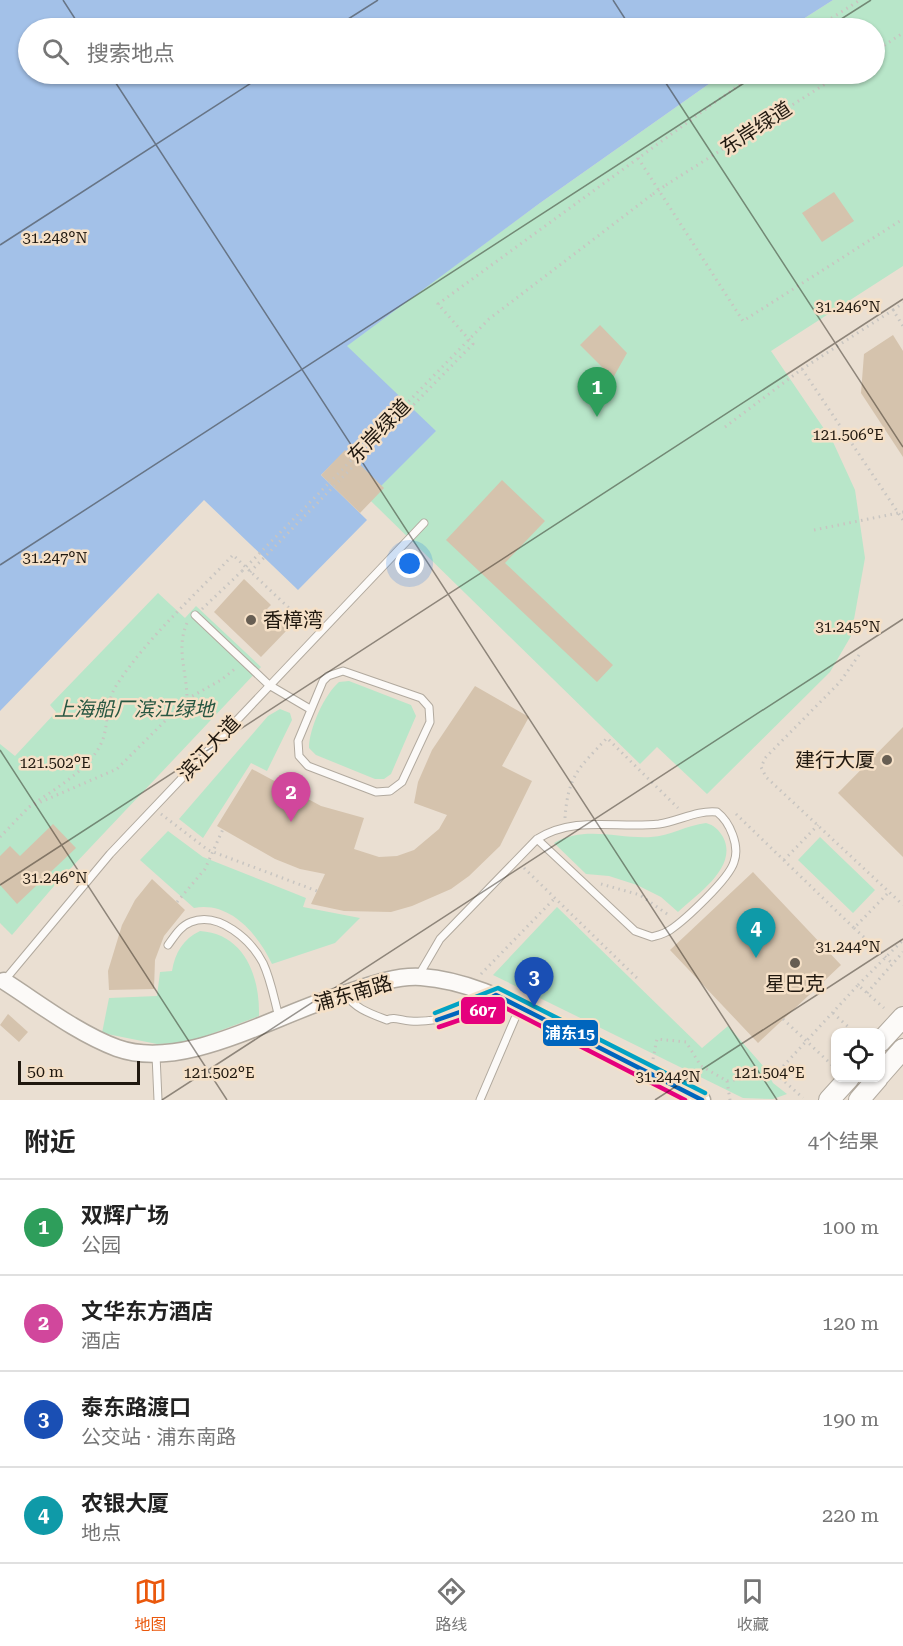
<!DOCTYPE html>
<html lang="zh">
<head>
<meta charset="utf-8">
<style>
	:root { --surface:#fff; --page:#f2f2f2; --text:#222; --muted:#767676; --line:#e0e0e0; --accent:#ea580c }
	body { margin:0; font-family:"Roboto Serif","Noto Sans SC",serif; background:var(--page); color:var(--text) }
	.controls { position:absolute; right:18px; bottom:18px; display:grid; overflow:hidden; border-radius:12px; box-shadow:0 2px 4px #0004 }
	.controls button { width:54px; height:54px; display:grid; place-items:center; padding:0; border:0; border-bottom:2px solid var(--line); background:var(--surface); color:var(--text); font:30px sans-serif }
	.scale { position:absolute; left:18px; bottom:15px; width:122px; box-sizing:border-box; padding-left:6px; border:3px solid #20180f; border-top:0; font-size:16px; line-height:21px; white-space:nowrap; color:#20180f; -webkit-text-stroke:4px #f5e0c7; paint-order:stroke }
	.you { position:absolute; left:410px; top:564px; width:21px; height:21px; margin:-15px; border:4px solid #fff; border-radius:50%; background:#1a73e8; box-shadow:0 0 0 9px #1a73e833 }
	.badge { display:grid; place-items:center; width:39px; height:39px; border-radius:50%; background:var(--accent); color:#fff; font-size:20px; font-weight:700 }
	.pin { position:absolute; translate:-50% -50px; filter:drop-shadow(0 2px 3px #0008) }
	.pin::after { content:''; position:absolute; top:32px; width:21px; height:18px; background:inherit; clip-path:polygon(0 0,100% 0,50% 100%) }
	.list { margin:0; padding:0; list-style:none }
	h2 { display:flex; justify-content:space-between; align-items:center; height:78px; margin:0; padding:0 24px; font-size:26px }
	h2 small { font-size:20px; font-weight:400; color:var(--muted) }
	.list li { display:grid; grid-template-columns:39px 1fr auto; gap:18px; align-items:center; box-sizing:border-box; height:96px; padding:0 24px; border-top:2px solid var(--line) }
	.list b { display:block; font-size:22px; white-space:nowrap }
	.list p { margin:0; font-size:20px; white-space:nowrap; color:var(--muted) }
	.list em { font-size:20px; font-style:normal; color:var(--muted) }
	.icon { flex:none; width:33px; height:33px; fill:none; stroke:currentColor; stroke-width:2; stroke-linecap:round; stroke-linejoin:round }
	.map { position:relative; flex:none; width:903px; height:1100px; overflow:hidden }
	.search { position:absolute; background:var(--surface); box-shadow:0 2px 4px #0004; left:18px; right:18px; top:18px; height:66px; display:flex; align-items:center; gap:15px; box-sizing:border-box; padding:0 21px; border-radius:33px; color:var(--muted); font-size:22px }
	.sheet { height:462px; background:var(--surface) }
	nav { display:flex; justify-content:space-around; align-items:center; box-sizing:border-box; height:84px; border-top:2px solid var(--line); background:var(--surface); font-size:16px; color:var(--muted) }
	nav a { display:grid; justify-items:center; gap:3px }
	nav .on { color:var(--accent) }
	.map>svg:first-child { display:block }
	.green { fill:#b8e6c9 }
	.water { fill:#a3c1e8 }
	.building { fill:#d5c3ad }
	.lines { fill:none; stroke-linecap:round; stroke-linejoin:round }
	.service-casing { stroke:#b1a99e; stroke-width:9 }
	.tertiary-casing { stroke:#b1a99e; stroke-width:19 }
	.secondary-casing { stroke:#b1a99e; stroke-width:22 }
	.path { stroke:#c8c5c1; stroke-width:3; stroke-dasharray:1.5 4.5; stroke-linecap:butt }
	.service { stroke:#fcfaf8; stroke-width:7 }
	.tertiary { stroke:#fcfaf8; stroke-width:16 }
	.secondary { stroke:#fcfaf8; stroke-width:20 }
	.path-bridge { stroke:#c8c5c1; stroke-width:3; stroke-dasharray:1.5 4.5; stroke-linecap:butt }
	.bus-1-casing { stroke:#f5e0c7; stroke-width:9 }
	.bus-2-casing { stroke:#f5e0c7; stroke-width:9 }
	.bus-3-casing { stroke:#f5e0c7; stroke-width:9 }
	.bus-1 { stroke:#0065bd; stroke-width:4.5 }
	.bus-2 { stroke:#e5007d; stroke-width:4.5 }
	.bus-3 { stroke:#02a2c4; stroke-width:4.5 }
	.ticks { fill:none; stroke:#20180f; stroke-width:1.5; stroke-opacity:0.45 }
	.poi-dot { fill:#675e53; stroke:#f5e0c7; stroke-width:2 }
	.labels { text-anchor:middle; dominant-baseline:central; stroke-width:5; stroke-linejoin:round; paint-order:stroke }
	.street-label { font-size:20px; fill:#20180f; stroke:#f5e0c7 }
	.poi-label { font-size:20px; fill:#20180f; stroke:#f5e0c7; text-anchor:start }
	.park-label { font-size:20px; font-style:italic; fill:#285742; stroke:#f5e0c7 }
	.ticks-label { font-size:15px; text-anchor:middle; fill:#20180f; stroke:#f5e0c7; stroke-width:5; stroke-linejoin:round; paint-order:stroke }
	.line-badge { stroke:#f5e0c7; stroke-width:2 }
	.badge-label { font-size:16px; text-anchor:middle; font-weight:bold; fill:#fff }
</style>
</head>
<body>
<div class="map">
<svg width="903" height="1100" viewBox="0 0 903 1100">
	<rect width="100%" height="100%" fill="#eadfd2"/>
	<path class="green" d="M833,0H903V266L771,351L833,442L855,490L865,558L851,636L830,672L707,794L657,747L640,764L332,463L398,396L346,346L540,203L723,74H874V28H789Z
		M158,593L185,618L196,606L261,667L54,886L12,935L0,923V744L15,756L56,712L50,705Z
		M349,681L411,705L416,716L391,774L384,779H375L316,755L309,748C309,729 324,695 339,682Z
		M280,709L290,713L292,720L267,771L251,763L203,838L179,819L268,716Z
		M706,823C714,825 719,830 723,837C739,867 696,895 678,912L661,897L637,885L609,876L586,874L554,843C585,825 618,839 651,837C670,836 687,825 706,823Z
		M168,831L203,857L306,898L303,907L360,918L335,943L272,964C258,934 230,901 194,908L140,860Z
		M820,837L875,890L853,913L798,860Z
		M557,907L702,1048L728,1026L764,1067L773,1083L787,1094L773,1099L743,1098L493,975Z
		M200,931C245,934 260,977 259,1016L187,1043L157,1044L102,1033L109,998L157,996L160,972L172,971C175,953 183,939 200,931Z"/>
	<path class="water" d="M0,0H833L789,28H28V74H723L540,203L347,346L436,431L381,486L345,451L321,475L367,520L298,590L204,500L0,711Z"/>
	<path class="building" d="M834,192L854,221L822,242L802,213Z
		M600,325L627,353L613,378L580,345Z
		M893,335L903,351V457L861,393L864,354Z
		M345,450L384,488L360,513L321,475Z
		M502,480L545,521L505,563L613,665L597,682L446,540Z
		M244,579L271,605L267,609L288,629L261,657L214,612Z
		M475,686L529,717L502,766L532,781L500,846L469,876L451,889L412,906L391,912L344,911L311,904L325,874L300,869L275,859L217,826L252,769L321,806L364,818L354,849L379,857L397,856L414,850L439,829L447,815L414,803L418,782L432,750Z
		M903,727V857L838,793Z
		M53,824L76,848L17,904L0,885V856L10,846L20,856Z
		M753,872L841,965L758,1043L670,950Z
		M152,879L185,910L164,936L155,960L154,989L109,990L108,971L122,925L135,900Z
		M8,1014L28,1032L19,1042L0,1025Z"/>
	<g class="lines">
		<g class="service-casing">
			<path id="service" d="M195,615L269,685L310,709
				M343,671L421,698L429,707L430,722L402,782L390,791L376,792L308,766L299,756L298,741L323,681L328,676Z
				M168,945C174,937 180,926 191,922C219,911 251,940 263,963C271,980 274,999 279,1017
				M419,975L440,939L537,839C576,815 617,829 659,824C679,821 697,810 717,812C730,822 740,846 734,862C729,879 685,920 670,930C664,934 659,935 652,937L635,931L537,839
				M4,981L110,854L424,523
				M345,994C356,1009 369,1013 387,1020C394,1016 402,1021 410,1021C438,1023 467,1013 490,997
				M156,1055L158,1100
				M480,1100L519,1009"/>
		</g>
		<g class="tertiary-casing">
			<path id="tertiary" d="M4,981C40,1004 77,1033 117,1048C181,1071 268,1019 329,999C358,990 391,975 421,977C475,981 517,1007 564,1030C610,1053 656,1077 702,1100"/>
		</g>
		<g class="secondary-casing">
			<path id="secondary" d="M880,1042L903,1017
				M880,1075L903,1049
				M829,1100L849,1078
				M859,1100L878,1078"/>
		</g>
		<path class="path" d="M816,28L860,0
			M874,52L903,33
			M638,158L743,321L903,219
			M666,185L841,74
			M893,310L903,303
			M802,369L903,520
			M725,427L802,369L893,310L903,326
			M329,483L489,319L653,194
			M814,530L903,512
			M250,572L473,344L438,304L754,74
			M202,609L242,571
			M859,655L840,682L766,757L761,767L766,777L903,905
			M187,699L221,680L236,668
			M29,807C54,789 92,769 103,739C109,721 105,704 116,686C146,639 194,596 233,555L309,627
			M161,814L208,850L317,891
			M736,814L854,928L889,892
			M565,818C568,775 579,768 607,738L678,808
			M0,837L29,807L117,769L187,699C187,671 175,647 188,621
			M784,860L818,825
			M524,868L640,981
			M601,884L640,895L670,916
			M481,974L555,898
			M858,985L903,940
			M867,993L903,952
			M833,1013L854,1032
			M783,1019L833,1066
			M653,1059L657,1039L686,1042L701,1066L727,1081L776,1074L858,985L884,1008
			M776,1074L803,1098
			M727,1081L730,1100"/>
		<use href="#service" class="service"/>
		<use href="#tertiary" class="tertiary"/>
		<use href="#secondary" class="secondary"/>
		<path class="path-bridge" d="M653,194L666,185
			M242,571L329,483
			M177,902L205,869L223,829
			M854,928L892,963"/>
		<g class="bus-1-casing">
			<path id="bus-1" d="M437,1020L474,1007L496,995L702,1100"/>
		</g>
		<g class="bus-2-casing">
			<path id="bus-2" d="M439,1027L477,1014L496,1003L685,1100"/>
		</g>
		<g class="bus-3-casing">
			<path id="bus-3" d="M435,1013L498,988L705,1093"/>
		</g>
		<use href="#bus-1" class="bus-1"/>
		<use href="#bus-2" class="bus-2"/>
		<use href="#bus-3" class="bus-3"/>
	</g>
	<path class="ticks" d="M63,0L81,28M613,0L631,28M334,28L378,0M827,28L871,0M110,74L777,1100M660,74L903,447M0,245L265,74M0,565L758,74M0,750L227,1100M0,885L903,299M162,1100L903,619M655,1100L903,939"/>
	<g class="poi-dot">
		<circle cx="251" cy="620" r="6"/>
		<circle cx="887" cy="760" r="6"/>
		<circle cx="795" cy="963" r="6"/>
	</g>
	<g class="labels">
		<g class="street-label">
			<text transform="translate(756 128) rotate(-33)">东岸绿道</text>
			<text transform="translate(379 431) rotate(-46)">东岸绿道</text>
			<text transform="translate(209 748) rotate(-47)">滨江大道</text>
			<text transform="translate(353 993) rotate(-16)">浦东南路</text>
		</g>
		<g class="poi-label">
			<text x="263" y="620">香樟湾</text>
			<text x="875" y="760" text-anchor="end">建行大厦</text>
			<text x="795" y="984" text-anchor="middle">星巴克</text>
		</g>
		<g class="park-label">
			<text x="134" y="709">上海船厂滨江绿地</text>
		</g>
	</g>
	<g class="ticks-label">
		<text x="55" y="243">31.248°N</text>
		<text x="848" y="312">31.246°N</text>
		<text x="848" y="440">121.506°E</text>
		<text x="55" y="563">31.247°N</text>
		<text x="848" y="632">31.245°N</text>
		<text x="55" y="768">121.502°E</text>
		<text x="55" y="883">31.246°N</text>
		<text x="848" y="952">31.244°N</text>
		<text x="219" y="1078">121.502°E</text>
		<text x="769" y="1078">121.504°E</text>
		<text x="668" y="1082">31.244°N</text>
	</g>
	<g class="line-badge">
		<rect x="460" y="996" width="46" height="29" rx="6" fill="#e5007d"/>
		<rect x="542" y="1019" width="57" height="28" rx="6" fill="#0065bd"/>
	</g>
	<g class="badge-label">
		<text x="483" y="1016">607</text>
		<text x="570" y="1039">浦东15</text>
	</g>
</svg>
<div class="controls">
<button><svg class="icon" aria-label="locate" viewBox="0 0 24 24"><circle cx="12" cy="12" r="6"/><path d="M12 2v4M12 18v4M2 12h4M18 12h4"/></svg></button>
</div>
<div class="scale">50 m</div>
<div class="you"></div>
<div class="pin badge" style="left:597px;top:417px;background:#2e9e5b">1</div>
<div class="pin badge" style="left:291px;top:822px;background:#d1479c">2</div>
<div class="pin badge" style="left:534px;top:1007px;background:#1a4fb4">3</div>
<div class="pin badge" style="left:756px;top:958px;background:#0f9aa8">4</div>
<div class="search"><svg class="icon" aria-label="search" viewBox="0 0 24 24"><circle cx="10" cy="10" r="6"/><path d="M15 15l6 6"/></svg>搜索地点</div>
</div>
<section class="sheet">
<h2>附近<small>4个结果</small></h2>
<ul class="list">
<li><span class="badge" style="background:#2e9e5b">1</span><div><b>双辉广场</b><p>公园</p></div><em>100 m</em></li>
<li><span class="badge" style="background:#d1479c">2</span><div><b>文华东方酒店</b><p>酒店</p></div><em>120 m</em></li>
<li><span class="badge" style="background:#1a4fb4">3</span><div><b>泰东路渡口</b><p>公交站 · 浦东南路</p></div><em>190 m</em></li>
<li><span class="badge" style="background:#0f9aa8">4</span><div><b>农银大厦</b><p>地点</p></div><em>220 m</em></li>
</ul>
</section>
<nav>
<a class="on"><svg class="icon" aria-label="map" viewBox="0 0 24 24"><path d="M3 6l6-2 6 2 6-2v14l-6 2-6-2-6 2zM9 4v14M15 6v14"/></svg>地图</a>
<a><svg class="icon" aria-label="directions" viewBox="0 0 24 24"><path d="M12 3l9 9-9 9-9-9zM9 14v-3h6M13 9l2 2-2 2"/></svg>路线</a>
<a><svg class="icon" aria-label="saved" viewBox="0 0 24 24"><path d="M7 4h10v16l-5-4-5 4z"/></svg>收藏</a>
</nav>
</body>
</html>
